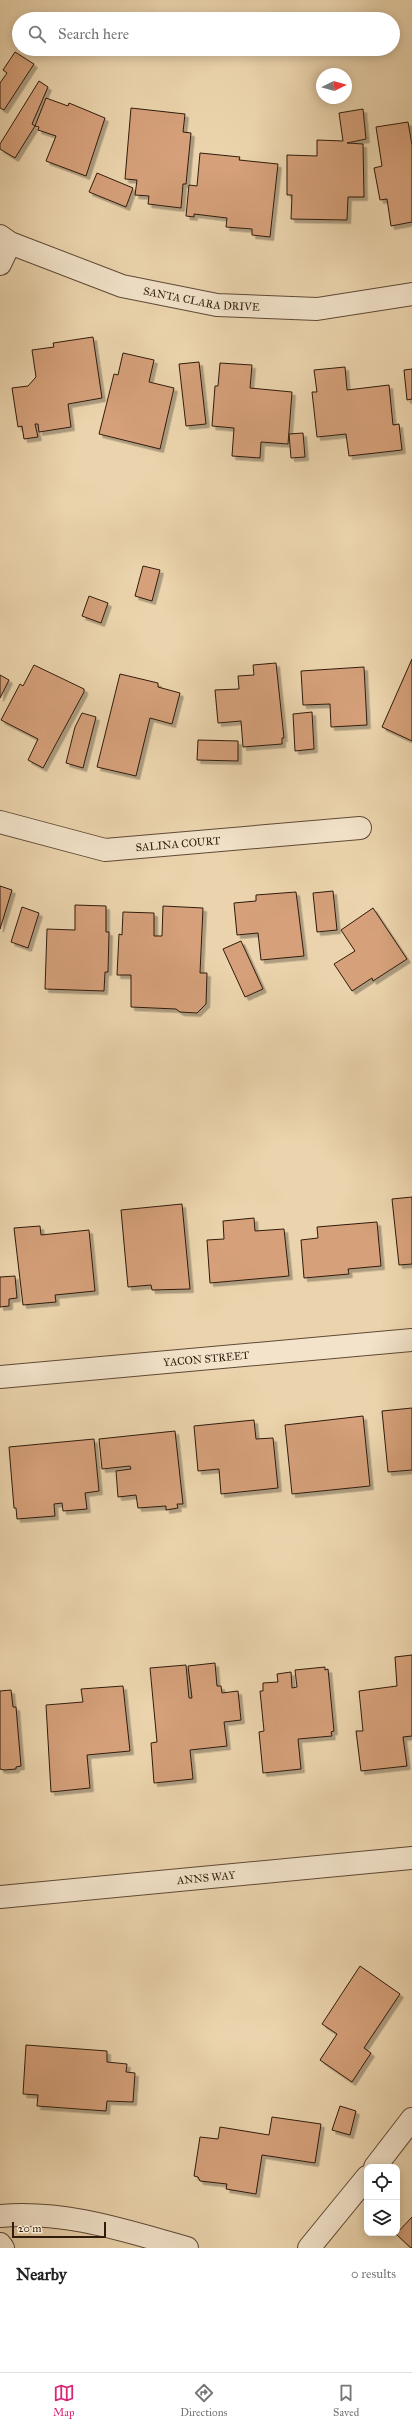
<!DOCTYPE html>
<html lang="en">
<head>
<meta charset="utf-8">
<style>
	:root { --surface:#fff; --page:#f6f6f6; --text:#222; --muted:#767676; --line:#e0e0e0; --accent:#db2777 }
	body { margin:0; font-family:"IM FELL Great Primer",serif; background:var(--page); color:var(--text) }
	.controls { position:absolute; right:12px; bottom:12px; display:grid; overflow:hidden; border-radius:8px; box-shadow:0 2px 10px #0003 }
	.controls button { width:36px; height:36px; display:grid; place-items:center; padding:0; border:0; border-bottom:1px solid var(--line); background:var(--surface); color:var(--text); font:20px sans-serif }
	.compass { position:absolute; left:316px; top:68px; width:36px; height:36px; border-radius:50%; background:var(--surface); box-shadow:0 2px 10px #0003; rotate:85deg }
	.scale { position:absolute; left:12px; bottom:10px; width:94px; box-sizing:border-box; padding-left:4px; border:2px solid #301b0d; border-top:0; font-size:11px; line-height:14px; white-space:nowrap; color:#301b0d; -webkit-text-stroke:3px #f2e3ca; paint-order:stroke }
	.list { margin:0; padding:0; list-style:none }
	h2 { display:flex; justify-content:space-between; align-items:center; height:52px; margin:0; padding:0 16px; font-size:17px }
	h2 small { font-size:13px; font-weight:400; color:var(--muted) }
	.icon { flex:none; width:22px; height:22px; fill:none; stroke:currentColor; stroke-width:2; stroke-linecap:round; stroke-linejoin:round }
	.map { position:relative; flex:none; width:412px; height:2248px; overflow:hidden }
	.search { position:absolute; background:var(--surface); box-shadow:0 2px 10px #0003; left:12px; right:12px; top:12px; height:44px; display:flex; align-items:center; gap:10px; box-sizing:border-box; padding:0 14px; border-radius:22px; color:var(--muted); font-size:15px }
	.sheet { height:124px; background:var(--surface) }
	nav { display:flex; justify-content:space-around; align-items:center; box-sizing:border-box; height:56px; border-top:1px solid var(--line); background:var(--surface); font-size:11px; color:var(--muted) }
	nav a { display:grid; justify-items:center; gap:2px }
	nav .on { color:var(--accent) }
	.map>svg:first-child { display:block }
	.building { fill:#d5a07a; stroke:#301b0d; filter:url(#shadow) }
	.lines { fill:none; stroke-linecap:round; stroke-linejoin:round }
	.minor-casing { stroke:#5f4935; stroke-width:24 }
	.minor { stroke:#f2e3ca; stroke-width:22 }
	.labels { text-anchor:middle; dominant-baseline:central; stroke-width:3; stroke-linejoin:round; paint-order:stroke }
	.street-label { font-size:11px; fill:#301b0d; stroke:#f2e3ca }
</style>
</head>
<body>
<div class="map">
<svg width="412" height="2248" viewBox="0 0 412 2248">
	<defs>
		<filter id="shadow"><feDropShadow dx="3.5" dy="3.5" stdDeviation="0" flood-color="#0004"/></filter>
	</defs>
	<rect width="100%" height="100%" fill="#ebd4ad"/>
	<filter id="stains"><feTurbulence type="fractalNoise" baseFrequency=".005" numOctaves="4"/><feColorMatrix values="0 0 0 0 .2 0 0 0 0 .09 0 0 0 0 .02 0 0 0 .5 -.17"/></filter>
	<radialGradient id="worn" r=".72"><stop offset=".6" stop-color="#630" stop-opacity="0"/><stop offset="1" stop-color="#630" stop-opacity=".3"/></radialGradient>
	<path class="building" d="M15,52L34,64L4,110L0,108V83L7,73L3,70Z
		M39,81L48,87L32,124L35,126L15,158L0,149V144Z
		M46,98L68,106L69,103L105,118L86,176L46,161L56,136L38,130L39,127L35,126Z
		M131,108L185,114L183,132L191,133L186,184H183L181,208L148,204L149,196L135,195L137,180L125,179Z
		M363,109L366,139L347,143L363,144L364,197H348L347,220L291,219L292,195H287V155L317,156V140L343,141L339,113Z
		M408,122L412,145V222L391,226L387,199L380,200L374,168L382,166L376,127Z
		M200,153L240,157L239,160L278,164L270,237L252,235V229L226,227L227,218L194,214V217L186,216L189,185L197,186Z
		M97,173L133,188L126,207L89,192Z
		M93,337L102,398L68,404L71,427L39,432L38,424H35L38,437L24,439L22,426L18,427L12,388L28,386L36,377L32,350L54,347L53,343Z
		M123,353L154,360L149,382L174,388L160,449L99,434L114,374L118,375Z
		M199,362L206,424L186,426L179,364Z
		M220,363L252,365L250,388L292,392L288,444L261,442L260,458L232,456L234,428L212,426L215,386H218Z
		M345,367L347,390L389,385L393,425L399,424L402,450L349,456L346,434L317,437L312,392H317L314,370Z
		M412,369V399L407,400L404,370Z
		M303,433L305,457L291,458L289,434Z
		M143,566L160,570L152,601L135,596Z
		M89,596L108,603L101,623L82,616Z
		M412,659V741L382,727Z
		M276,663L284,738H282V744L243,747L241,721L218,723L215,690L239,689L238,676L254,675L253,665Z
		M34,665L84,689V692L43,768L28,760L38,739L1,720L20,684L23,686Z
		M364,667L367,725L331,727L330,704L303,705L301,671Z
		M120,674L158,683V687L180,693L172,724L150,718L136,776L97,767Z
		M0,675L9,680L0,698Z
		M312,712L314,749L295,751L293,714Z
		M82,713L96,717L83,768L66,763L75,727Z
		M198,740L238,741V761L197,760Z
		M0,886L12,890L0,929Z
		M333,891L337,930L317,932L313,893Z
		M296,892L304,956L261,960L258,933L237,935L234,903L256,901V895Z
		M75,905L106,906V932H109L108,972H105L104,991L45,989L47,929L75,930Z
		M163,906L203,908L200,973H207L206,1004L197,1013L180,1012L176,1009L131,1007V975H117L119,934L122,935L123,912L154,913V936H162Z
		M22,907L39,913L28,948L11,942Z
		M373,908L407,959L373,981L372,978L352,991L334,964L355,951L341,930Z
		M241,941L263,989L245,997L223,949Z
		M412,1197V1264L399,1265L392,1199Z
		M182,1204L190,1289L152,1290L151,1285L128,1287L121,1210Z
		M254,1218L255,1231L284,1229L289,1276L210,1283L207,1240L224,1239L223,1221Z
		M377,1222L381,1266L348,1269L349,1274L304,1278L301,1240L318,1238L317,1227Z
		M40,1226L41,1235L89,1230L95,1291L55,1295L56,1302L23,1305L14,1228Z
		M15,1276L17,1298L9,1299V1306L0,1307V1277Z
		M412,1408V1470L388,1472L382,1411Z
		M363,1416L370,1486L292,1494L285,1425Z
		M254,1420L256,1439L273,1438L278,1488L221,1494L219,1469L198,1471L194,1426Z
		M175,1431L183,1504H177L178,1508L166,1510V1506L138,1508L136,1495L118,1497L116,1471L131,1469L130,1466L102,1469L99,1439Z
		M94,1439L99,1491L85,1493L87,1509L63,1511L62,1503L54,1504L55,1516L17,1519L16,1508H14L9,1447Z
		M412,1655V1736L403,1737L407,1766L361,1771L356,1731H363L359,1691L397,1686L395,1657Z
		M215,1663L217,1686H221L222,1693L238,1691L241,1720L224,1722L227,1746L190,1750L193,1779L154,1783L151,1743L157,1742L150,1668L186,1665L189,1698H192L188,1666Z
		M325,1667V1670L328,1669L334,1731L331,1732L332,1736L298,1739L301,1769L263,1773L259,1732L264,1731L260,1691H263V1683L278,1682L277,1674L291,1672L292,1688L297,1687L295,1670Z
		M123,1686L130,1751L87,1755L90,1788L51,1792L46,1705L83,1702L81,1689Z
		M11,1690L13,1707H16L21,1766L16,1767V1769L4,1770L0,1769V1691Z
		M360,1966L400,1994L364,2048L371,2053L352,2082L320,2060L337,2034L322,2024Z
		M26,2045L107,2051V2062L127,2064L126,2072L135,2073L133,2102L107,2101L106,2111L37,2106L38,2095L23,2094Z
		M340,2106L356,2111L350,2135L332,2130Z
		M272,2117L321,2124L315,2163L262,2155L256,2194L226,2189L227,2184L200,2181L198,2177L194,2176L200,2137L218,2139L220,2127L269,2135Z
		M412,2217V2248H411L396,2234Z"/>
	<g class="lines">
		<g class="minor-casing">
			<g id="minor">
				<path id="s1" d="M0,236L10,243L122,286L217,305L317,309L412,294"/>
				<path d="M0,264L10,243"/>
				<path id="s2" d="M0,822L105,850L360,828"/>
				<path id="s3" d="M0,1377L412,1340"/>
				<path id="s4" d="M0,1897L412,1858"/>
				<path d="M375,2167L412,2119"/>
				<path d="M0,2216C65,2210 126,2231 187,2248"/>
				<path d="M0,2244L3,2248"/>
				<path d="M309,2248L367,2177"/>
			</g>
		</g>
		<use href="#minor" class="minor"/>
	</g>
	<g class="labels">
		<g class="street-label">
			<text stroke="none"><textPath href="#s1" startOffset="213">SANTA CLARA DRIVE</textPath></text>
			<text stroke="none"><textPath href="#s2" startOffset="182">SALINA COURT</textPath></text>
			<text stroke="none"><textPath href="#s3" startOffset="207">YACON STREET</textPath></text>
			<text stroke="none"><textPath href="#s4" startOffset="207">ANNS WAY</textPath></text>
		</g>
	</g>
	<rect width="100%" height="100%" filter="url(#stains)"/>
	<rect width="100%" height="100%" fill="url(#worn)"/>
</svg>
<div class="controls">
<button><svg class="icon" aria-label="locate" viewBox="0 0 24 24"><circle cx="12" cy="12" r="6"/><path d="M12 2v4M12 18v4M2 12h4M18 12h4"/></svg></button>
<button><svg class="icon" aria-label="layers" viewBox="0 0 24 24"><path d="M12 4l9 5-9 5-9-5zM3 14l9 5 9-5"/></svg></button>
</div>
<svg class="compass" viewBox="-18 -18 36 36"><path d="M0-13l5 13h-10z" fill="#e53935"/><path d="M0 13l5-13h-10z" fill="#767676"/></svg>
<div class="scale">20 m</div>
<div class="search"><svg class="icon" aria-label="search" viewBox="0 0 24 24"><circle cx="10" cy="10" r="6"/><path d="M15 15l6 6"/></svg>Search here</div>
</div>
<section class="sheet">
<h2>Nearby<small>0 results</small></h2>
<ul class="list">
</ul>
</section>
<nav>
<a class="on"><svg class="icon" aria-label="map" viewBox="0 0 24 24"><path d="M3 6l6-2 6 2 6-2v14l-6 2-6-2-6 2zM9 4v14M15 6v14"/></svg>Map</a>
<a><svg class="icon" aria-label="directions" viewBox="0 0 24 24"><path d="M12 3l9 9-9 9-9-9zM9 14v-3h6M13 9l2 2-2 2"/></svg>Directions</a>
<a><svg class="icon" aria-label="saved" viewBox="0 0 24 24"><path d="M7 4h10v16l-5-4-5 4z"/></svg>Saved</a>
</nav>
</body>
</html>
